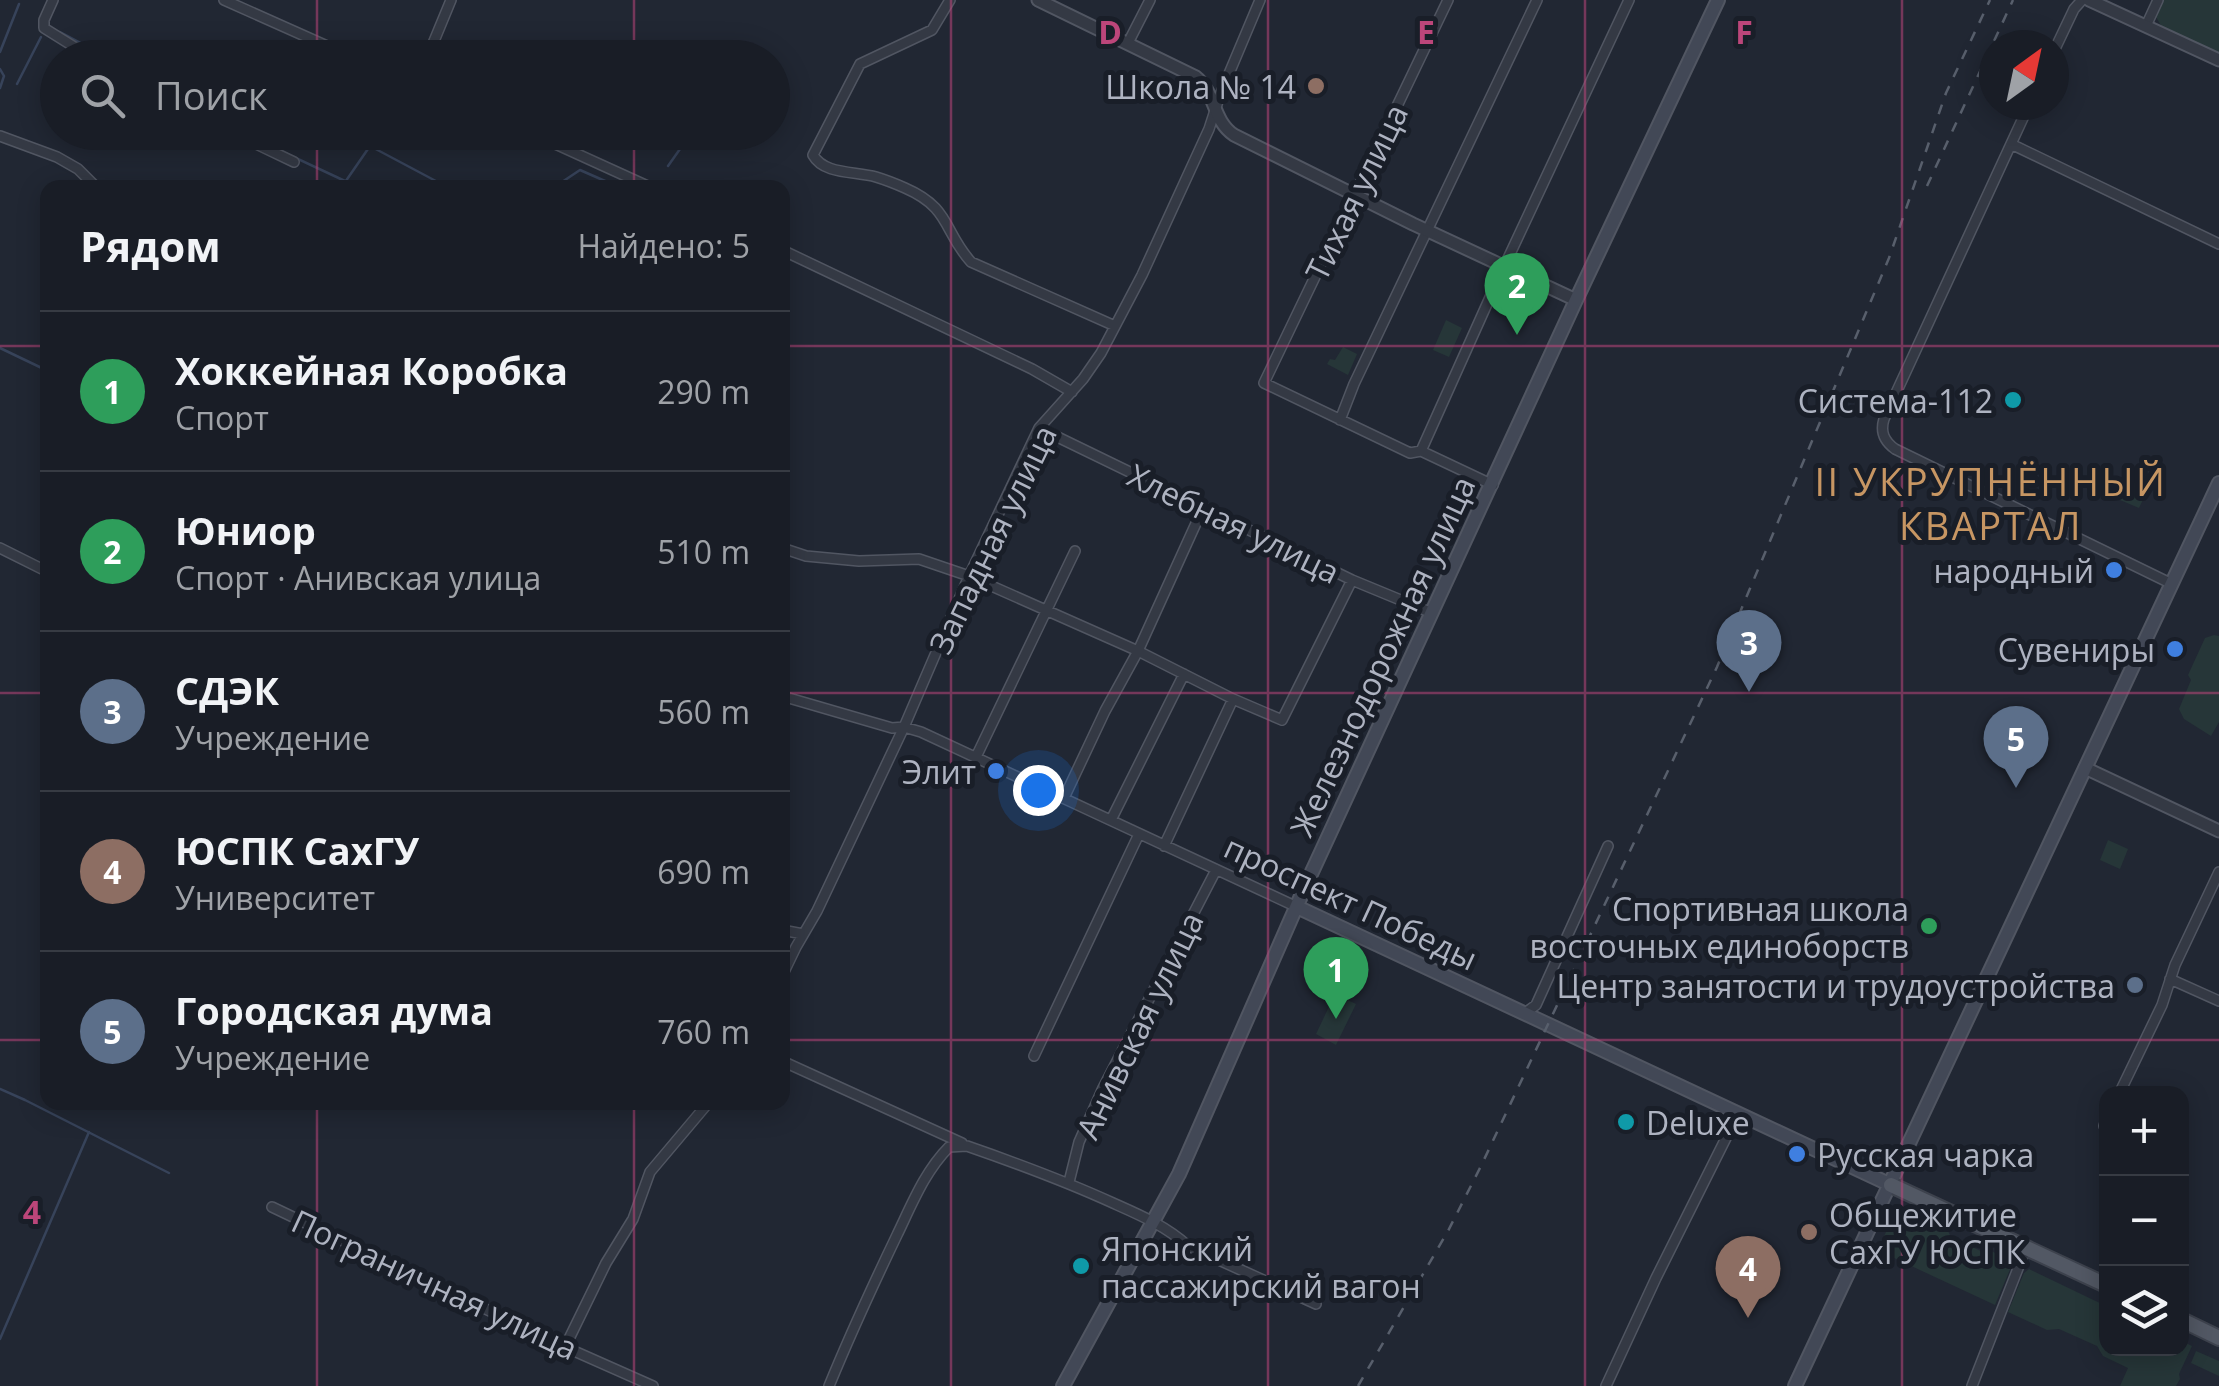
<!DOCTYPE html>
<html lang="ru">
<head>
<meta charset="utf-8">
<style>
	:root { --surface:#191d26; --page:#262a32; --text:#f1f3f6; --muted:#9fa2a7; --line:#373b43; --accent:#bca0f2 }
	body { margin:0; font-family:"Open Sans",sans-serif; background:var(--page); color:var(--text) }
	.controls { position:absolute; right:30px; bottom:30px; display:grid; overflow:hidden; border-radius:20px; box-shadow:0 5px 25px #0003 }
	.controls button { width:90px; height:90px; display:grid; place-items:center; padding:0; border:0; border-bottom:2px solid var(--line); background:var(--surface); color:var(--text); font:50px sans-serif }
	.compass { position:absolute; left:1979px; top:30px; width:90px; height:90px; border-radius:50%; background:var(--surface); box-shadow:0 5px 25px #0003; rotate:33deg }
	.you { position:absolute; left:1038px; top:790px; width:35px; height:35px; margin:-25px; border:8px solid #fff; border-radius:50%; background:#1a73e8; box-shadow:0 0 0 15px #1a73e833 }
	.badge { display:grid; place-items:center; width:65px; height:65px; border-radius:50%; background:var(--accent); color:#fff; font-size:32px; font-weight:700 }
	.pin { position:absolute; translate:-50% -82px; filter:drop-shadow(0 2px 5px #0008) }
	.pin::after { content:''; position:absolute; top:52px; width:35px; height:30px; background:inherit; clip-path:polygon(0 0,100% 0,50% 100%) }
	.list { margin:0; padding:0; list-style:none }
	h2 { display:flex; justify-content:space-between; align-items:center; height:130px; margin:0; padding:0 40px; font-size:42px }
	h2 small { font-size:32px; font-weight:400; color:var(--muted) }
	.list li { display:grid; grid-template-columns:65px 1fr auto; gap:30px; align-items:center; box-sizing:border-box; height:160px; padding:0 40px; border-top:2px solid var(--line) }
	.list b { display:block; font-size:38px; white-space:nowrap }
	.list p { margin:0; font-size:32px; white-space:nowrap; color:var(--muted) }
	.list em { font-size:32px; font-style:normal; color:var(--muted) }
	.icon { flex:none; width:55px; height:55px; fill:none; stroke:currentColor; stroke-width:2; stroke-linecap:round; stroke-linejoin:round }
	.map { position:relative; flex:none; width:2219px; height:1386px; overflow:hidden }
	.search { position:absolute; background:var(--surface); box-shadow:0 5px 25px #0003; left:40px; top:40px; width:750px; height:110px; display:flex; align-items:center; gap:25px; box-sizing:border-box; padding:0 35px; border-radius:55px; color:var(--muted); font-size:38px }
	.panel { position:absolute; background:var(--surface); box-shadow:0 5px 25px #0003; left:40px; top:180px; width:750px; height:930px; border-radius:20px }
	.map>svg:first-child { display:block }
	.green { fill:#263638 }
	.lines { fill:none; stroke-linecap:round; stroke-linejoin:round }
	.stream { stroke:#37435a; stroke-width:2.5 }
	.minor-casing { stroke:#515662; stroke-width:12 }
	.tertiary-casing { stroke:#515662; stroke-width:15 }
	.secondary-casing { stroke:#515662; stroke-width:16 }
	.primary-casing { stroke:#3d424d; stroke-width:18 }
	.minor { stroke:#343944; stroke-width:9 }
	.tertiary { stroke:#343944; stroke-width:11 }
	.secondary { stroke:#424856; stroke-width:12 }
	.primary { stroke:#525864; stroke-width:14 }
	.rail { stroke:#585f6c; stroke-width:2.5; stroke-dasharray:10 10; stroke-linecap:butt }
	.grid { fill:none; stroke:#bc467a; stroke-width:2.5; stroke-opacity:0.55 }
	.education-dot { fill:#8d6e63; stroke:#191e28; stroke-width:4 }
	.culture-dot { fill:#0f9aa8; stroke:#191e28; stroke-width:4 }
	.shop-dot { fill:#3f7fe0; stroke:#191e28; stroke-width:4 }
	.leisure-dot { fill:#2e9e5b; stroke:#191e28; stroke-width:4 }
	.service-dot { fill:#5c6f8a; stroke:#191e28; stroke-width:4 }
	.labels { text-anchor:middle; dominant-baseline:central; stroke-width:10; stroke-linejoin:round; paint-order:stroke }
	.poi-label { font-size:32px; fill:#aeb3c1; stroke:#191e28; text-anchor:end }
	.street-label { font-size:32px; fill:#aeb3c1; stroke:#191e28 }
	.quarter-label { font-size:38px; letter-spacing:2.5px; fill:#c79663; stroke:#191e28 }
	.grid-label { font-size:32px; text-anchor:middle; font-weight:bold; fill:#bc467a; stroke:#191e28; stroke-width:10; stroke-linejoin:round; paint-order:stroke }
</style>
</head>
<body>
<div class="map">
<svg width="2219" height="1386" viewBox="0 0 2219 1386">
	<rect width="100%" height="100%" fill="#212733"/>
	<path class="green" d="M2161,0H2219V55L2163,29L2156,17Z
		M1446,320L1462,328L1449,357L1433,350Z
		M1343,347L1357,354L1348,375L1327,364L1330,359L1335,360Z
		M2129,480L2148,489L2139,508L2120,500Z
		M2214,635L2219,636V722L2211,736L2184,719L2179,709L2191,680L2188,675L2205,638Z
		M2108,840L2128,849L2120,869L2100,860Z
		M1335,994L1356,1004L1336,1045L1316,1034Z
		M1902,1209L1948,1231L1951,1237L1985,1253L1991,1251L2010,1260L2011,1267L1995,1305L1877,1250L1896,1212Z
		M2029,1269L2106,1306V1348H2182V1341L2192,1346L2179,1374L2180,1379L2176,1386H2120L2128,1368L2103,1356L2097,1346L2059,1329L2047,1330L2008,1312L2024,1273Z
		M2196,1351L2219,1361V1376L2191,1363Z"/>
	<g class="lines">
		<path class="stream" d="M60,32L109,58
			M0,52L19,4
			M0,69L4,76L0,88
			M17,84L41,37
			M253,138L345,181
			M370,146L388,132
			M668,166L692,132
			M341,188L370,146L449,188
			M553,188L580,170L621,188
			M0,348L48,371
			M0,1089L25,1100L169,1173
			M0,1339L89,1132"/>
		<g class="minor-casing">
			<path id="minor" d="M53,0L44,20V28L92,58
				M224,0L354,58
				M950,0L932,30L860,64L813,155C824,175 856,171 876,177C886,180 896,184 905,188C951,208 943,231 971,262L1115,326
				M1448,0L1264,383L1410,453L1421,451L1493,485
				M2146,26L2158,0
				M1128,43L1150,0
				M2054,51L2074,9L2082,0
				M427,58L451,0
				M2029,105L1884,419C1880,432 1884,441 1895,449L2172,584
				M231,132L294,162
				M529,132L652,188
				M0,136L57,157L78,169L97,188
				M2011,144L2219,244
				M782,250L1032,369L1072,392
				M1340,420L1354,384L1537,0
				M1039,428L1352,580L1432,613
				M1421,451L1496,284L1629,0
				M0,548L48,572
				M782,548L806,556L859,561L919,559L969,576L1138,651L1233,699L1282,720L1352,580
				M782,696L892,728L904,727L921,732L1297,907
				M976,757L1075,551
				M1064,798L1105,711L1138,651L1203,508
				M1111,820L1184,674
				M1164,846L1233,699
				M782,930L803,934
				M782,976L796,947L817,911L904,727L969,576L1039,428L1083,379L1101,353L1142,275L1209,129L1220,95L1260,0
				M2170,979L2219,1001
				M1525,1013L1536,1005L1608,846
				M1034,1056L1139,834
				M782,1061L962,1143
				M2119,1094L2162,1005L2175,965L2219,872
				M2104,1126L2106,1120
				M1069,1182L1079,1142L1103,1088L1216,870
				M272,1207L565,1347L653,1386
				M565,1347L606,1263L633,1219L650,1172L709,1102
				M829,1386C850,1335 873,1285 897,1235C912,1204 925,1171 949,1147L967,1146C1016,1163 1065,1181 1113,1203C1140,1215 1166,1226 1188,1246L1316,1304
				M1606,1386L1656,1278L1738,1114
				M1972,1386L2026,1248"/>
		</g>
		<g class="tertiary-casing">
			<path id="tertiary" d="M1038,0L1196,77C1216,93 1212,120 1234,135L1413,224L1576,300
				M2089,0L2219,60
				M2085,768L2219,831"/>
		</g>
		<g class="secondary-casing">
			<path id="secondary" d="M1297,907L1891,1185
				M1063,1386L1179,1174L1305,887L1576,300L1718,0
				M1795,1386L2219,483"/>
		</g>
		<g class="primary-casing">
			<path id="primary" d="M1891,1185L2106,1285
				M2182,1320L2219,1338"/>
		</g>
		<use href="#minor" class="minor"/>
		<use href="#tertiary" class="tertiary"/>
		<use href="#secondary" class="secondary"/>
		<use href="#primary" class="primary"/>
		<path class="rail" d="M1927,186L2013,0
			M1358,1386L1448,1231L1481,1166L1717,667L1889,258L1946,93L1990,0"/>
	</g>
	<path class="grid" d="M317,0V58M634,0V58M951,0V1386M1268,0V1386M1585,0V1386M1902,0V1386M317,132V188M634,132V188M0,346H48M782,346H2219M0,693H48M782,693H2219M0,1040H48M782,1040H2219M317,1102V1386M634,1102V1386"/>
	<g class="education-dot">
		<circle cx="1316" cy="86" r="10"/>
		<circle cx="1809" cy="1232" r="10"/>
	</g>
	<g class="culture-dot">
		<circle cx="2013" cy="400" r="10"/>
		<circle cx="1626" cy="1122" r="10"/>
		<circle cx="1081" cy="1266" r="10"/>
	</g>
	<g class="shop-dot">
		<circle cx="2114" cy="570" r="10"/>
		<circle cx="2175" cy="649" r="10"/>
		<circle cx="996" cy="771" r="10"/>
		<circle cx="1797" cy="1154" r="10"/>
	</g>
	<circle class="leisure-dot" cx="1929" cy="926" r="10"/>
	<circle class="service-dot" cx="2135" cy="985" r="10"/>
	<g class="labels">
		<g class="poi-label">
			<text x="1296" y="86">Школа № 14</text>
			<text x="1993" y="400">Система-112</text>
			<text x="2094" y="570">народный</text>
			<text x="2155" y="649">Сувениры</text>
			<text x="976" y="771">Элит</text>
			<text x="1909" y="908">Спортивная школа<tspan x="1909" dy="37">восточных единоборств</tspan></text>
			<text x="2115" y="985">Центр занятости и трудоустройства</text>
			<text x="1646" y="1122" text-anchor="start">Deluxe</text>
			<text x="1817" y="1154" text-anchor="start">Русская чарка</text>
			<text x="1829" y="1214" text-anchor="start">Общежитие<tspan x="1829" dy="37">СахГУ ЮСПК</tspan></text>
			<text x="1101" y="1248" text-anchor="start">Японский<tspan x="1101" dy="37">пассажирский вагон</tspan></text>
		</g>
		<g class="street-label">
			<text transform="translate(1356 192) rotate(-64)">Тихая улица</text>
			<text transform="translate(1234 523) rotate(26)">Хлебная улица</text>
			<text transform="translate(992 539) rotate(-64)">Западная улица</text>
			<text transform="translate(1382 656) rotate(-65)">Железнодорожная улица</text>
			<text transform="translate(1351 902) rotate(25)">проспект Победы</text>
			<text transform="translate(1139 1025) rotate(-64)">Анивская улица</text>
			<text transform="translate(435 1284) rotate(25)">Пограничная улица</text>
		</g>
		<g class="quarter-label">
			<text x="1991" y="481">II УКРУПНЁННЫЙ<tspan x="1991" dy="44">КВАРТАЛ</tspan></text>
		</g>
	</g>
	<g class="grid-label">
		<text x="1110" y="44">D</text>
		<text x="1426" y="44">E</text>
		<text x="1744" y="44">F</text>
		<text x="32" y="1224">4</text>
	</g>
</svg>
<div class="controls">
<button>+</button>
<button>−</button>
<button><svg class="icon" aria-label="layers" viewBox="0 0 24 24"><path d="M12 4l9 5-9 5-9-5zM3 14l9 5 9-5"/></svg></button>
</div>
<svg class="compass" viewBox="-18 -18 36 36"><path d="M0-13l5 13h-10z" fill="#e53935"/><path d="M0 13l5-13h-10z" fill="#9fa2a7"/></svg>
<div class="you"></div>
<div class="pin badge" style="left:1336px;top:1019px;background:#2e9e5b">1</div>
<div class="pin badge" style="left:1517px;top:335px;background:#2e9e5b">2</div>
<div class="pin badge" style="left:1749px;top:692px;background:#5c6f8a">3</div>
<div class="pin badge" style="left:1748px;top:1318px;background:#8d6e63">4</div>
<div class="pin badge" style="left:2016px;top:788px;background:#5c6f8a">5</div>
<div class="search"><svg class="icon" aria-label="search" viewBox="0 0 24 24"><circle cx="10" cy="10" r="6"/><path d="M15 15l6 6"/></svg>Поиск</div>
<section class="panel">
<h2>Рядом<small>Найдено: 5</small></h2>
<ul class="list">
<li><span class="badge" style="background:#2e9e5b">1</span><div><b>Хоккейная Коробка</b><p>Спорт</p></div><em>290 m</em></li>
<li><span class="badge" style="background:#2e9e5b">2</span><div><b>Юниор</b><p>Спорт · Анивская улица</p></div><em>510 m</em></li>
<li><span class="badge" style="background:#5c6f8a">3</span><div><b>СДЭК</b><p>Учреждение</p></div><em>560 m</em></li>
<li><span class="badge" style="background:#8d6e63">4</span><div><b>ЮСПК СахГУ</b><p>Университет</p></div><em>690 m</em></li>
<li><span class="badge" style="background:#5c6f8a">5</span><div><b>Городская дума</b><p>Учреждение</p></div><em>760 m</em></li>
</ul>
</section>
</div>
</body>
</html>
